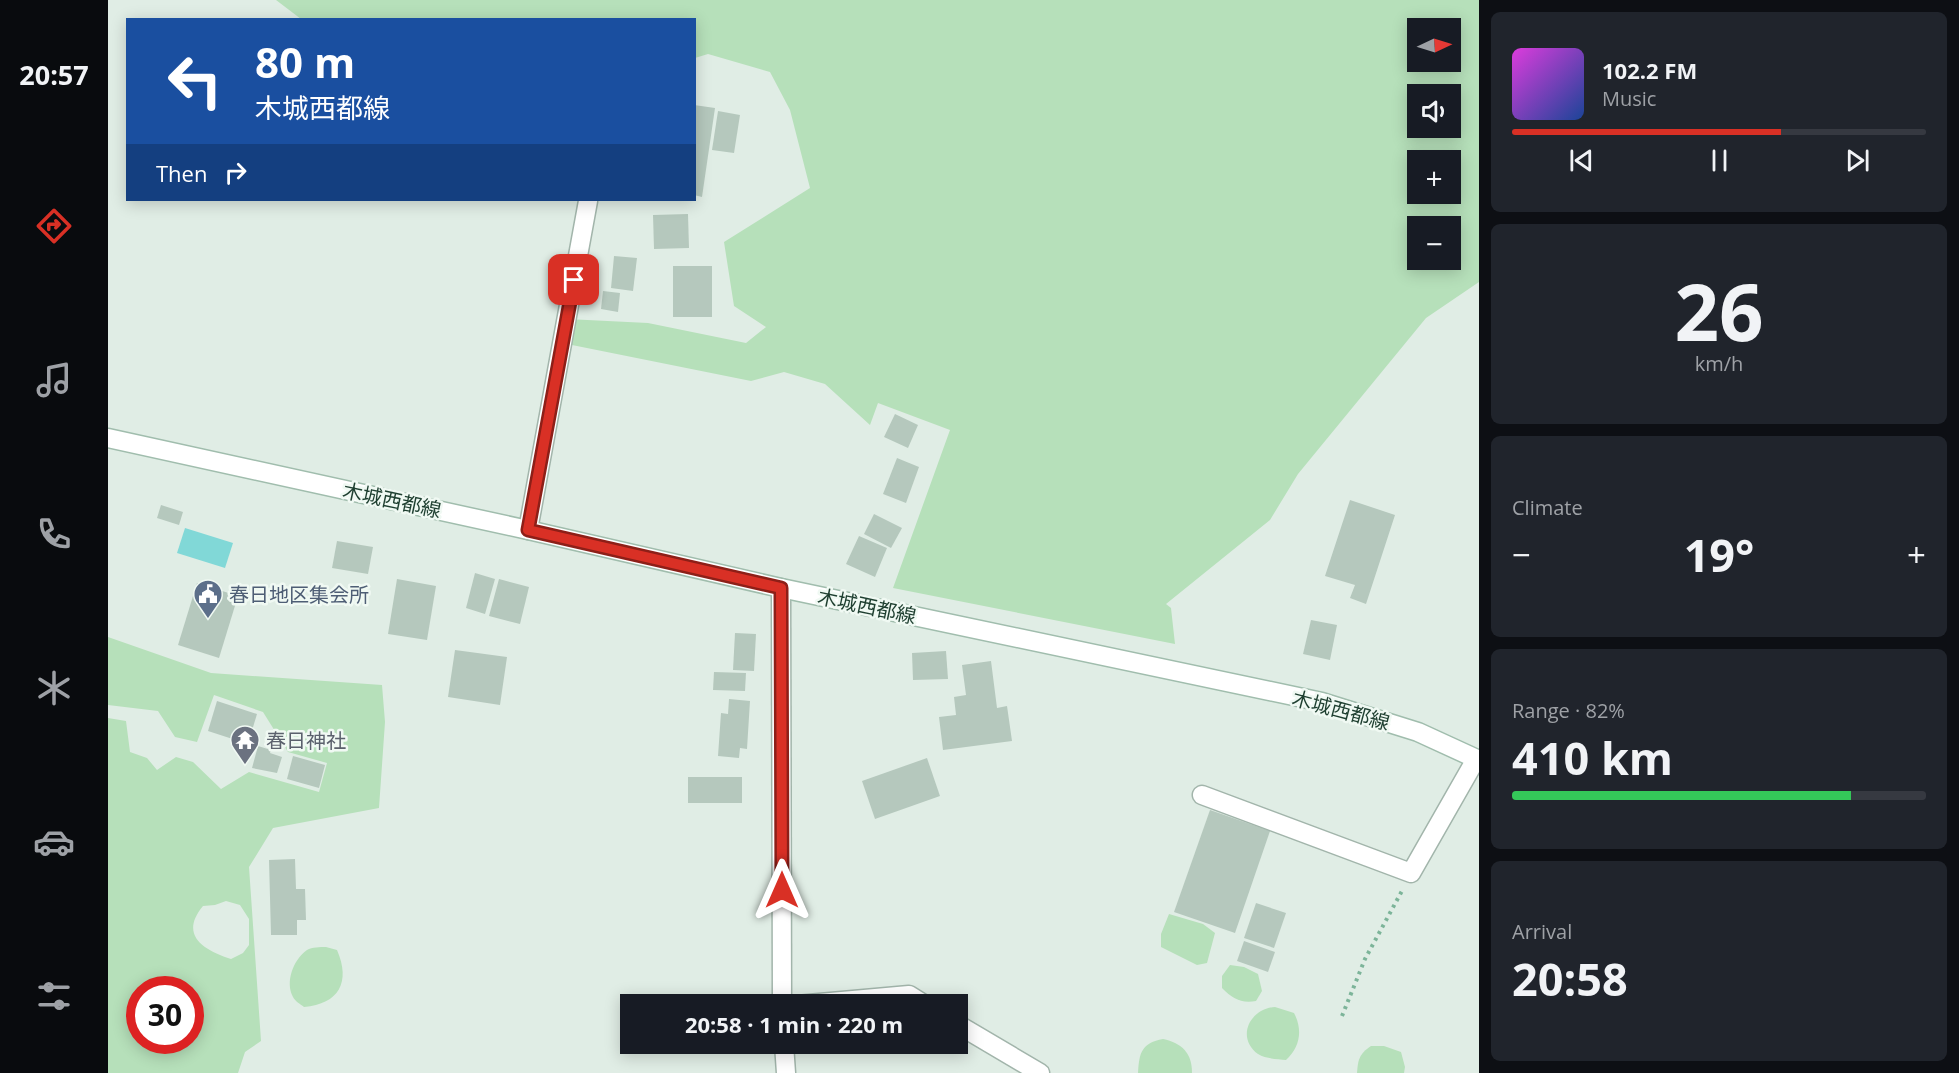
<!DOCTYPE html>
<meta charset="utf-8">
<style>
:root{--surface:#171b24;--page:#20242c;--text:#f1f3f6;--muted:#9ea1a6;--line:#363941;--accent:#d93025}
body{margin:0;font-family:"Open Sans","Noto Sans JP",sans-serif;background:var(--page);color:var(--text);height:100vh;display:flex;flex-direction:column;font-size:22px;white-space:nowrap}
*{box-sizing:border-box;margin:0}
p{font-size:20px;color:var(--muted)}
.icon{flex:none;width:33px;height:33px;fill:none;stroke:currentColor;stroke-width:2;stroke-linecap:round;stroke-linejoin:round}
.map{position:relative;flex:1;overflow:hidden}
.drawer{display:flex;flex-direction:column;gap:12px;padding:12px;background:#0d0f14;width:480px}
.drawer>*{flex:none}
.guide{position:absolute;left:18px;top:18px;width:570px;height:183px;border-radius:0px;box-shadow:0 3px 15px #0003;background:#1a4fa0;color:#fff;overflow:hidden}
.needle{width:39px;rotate:86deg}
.controls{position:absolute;left:1299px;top:18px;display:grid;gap:12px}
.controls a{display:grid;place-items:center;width:54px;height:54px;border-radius:0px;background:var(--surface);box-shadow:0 3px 15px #0003;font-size:30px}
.speed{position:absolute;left:18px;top:976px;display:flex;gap:12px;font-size:30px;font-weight:700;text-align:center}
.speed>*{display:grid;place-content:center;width:78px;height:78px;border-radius:50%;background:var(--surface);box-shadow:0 3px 15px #0003;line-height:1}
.speed .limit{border:9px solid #d22;background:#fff;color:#111}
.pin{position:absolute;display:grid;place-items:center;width:51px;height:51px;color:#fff;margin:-26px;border-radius:12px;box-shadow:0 3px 9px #0006}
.me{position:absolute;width:66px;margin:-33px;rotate:0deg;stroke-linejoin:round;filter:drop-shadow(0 0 4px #0008)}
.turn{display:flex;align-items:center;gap:21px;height:126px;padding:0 30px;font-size:27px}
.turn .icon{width:78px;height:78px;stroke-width:2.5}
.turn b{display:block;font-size:42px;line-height:51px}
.then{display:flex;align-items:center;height:57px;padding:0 30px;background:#0003;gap:12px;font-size:22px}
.big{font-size:45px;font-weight:700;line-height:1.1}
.drawer .widget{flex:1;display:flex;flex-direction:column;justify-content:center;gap:9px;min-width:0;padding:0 21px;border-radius:9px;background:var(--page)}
.drawer .dial{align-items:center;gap:0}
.dial b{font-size:78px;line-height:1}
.song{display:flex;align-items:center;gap:18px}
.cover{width:72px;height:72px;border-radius:9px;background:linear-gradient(135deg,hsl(300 70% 55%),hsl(220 70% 35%))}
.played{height:6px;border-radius:3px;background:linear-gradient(90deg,var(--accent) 65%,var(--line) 65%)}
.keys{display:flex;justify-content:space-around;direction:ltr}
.heat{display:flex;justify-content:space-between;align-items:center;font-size:33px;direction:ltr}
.charge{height:9px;border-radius:4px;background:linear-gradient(90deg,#34c759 82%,var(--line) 0)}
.trip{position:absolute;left:512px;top:994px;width:348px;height:60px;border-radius:0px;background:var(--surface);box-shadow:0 3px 15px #0003;font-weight:700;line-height:60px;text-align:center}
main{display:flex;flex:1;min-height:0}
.dock{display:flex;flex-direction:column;width:108px;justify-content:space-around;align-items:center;background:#090b0e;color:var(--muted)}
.dock .icon{width:42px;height:42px}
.dock .active{color:var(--accent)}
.dock b{font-size:27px;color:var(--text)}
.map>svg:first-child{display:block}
.green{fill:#b6e0ba;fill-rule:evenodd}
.water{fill:#81d8d7}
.building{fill:#b5c8bd}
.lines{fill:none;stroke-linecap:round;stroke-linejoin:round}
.minor-casing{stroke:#a2b5ab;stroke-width:21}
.secondary-casing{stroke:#a0bdad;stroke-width:21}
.path{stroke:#7cb499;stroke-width:4;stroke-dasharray:3 4.5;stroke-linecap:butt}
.minor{stroke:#fff;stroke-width:18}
.secondary{stroke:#fff;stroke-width:18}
.route-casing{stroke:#8d1f18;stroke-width:15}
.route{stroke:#d93025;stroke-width:10}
.labels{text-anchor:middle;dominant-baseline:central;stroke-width:5;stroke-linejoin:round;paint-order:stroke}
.street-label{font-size:20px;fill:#1e3f30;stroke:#f0f9f3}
.service-label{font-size:20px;fill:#4e5e75;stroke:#f0f9f3;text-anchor:start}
.worship-label{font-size:20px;fill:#5b616d;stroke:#f0f9f3;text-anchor:start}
</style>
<main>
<nav class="dock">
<b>20:57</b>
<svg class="icon active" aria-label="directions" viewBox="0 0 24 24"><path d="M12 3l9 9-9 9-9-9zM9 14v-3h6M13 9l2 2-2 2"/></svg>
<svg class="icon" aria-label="music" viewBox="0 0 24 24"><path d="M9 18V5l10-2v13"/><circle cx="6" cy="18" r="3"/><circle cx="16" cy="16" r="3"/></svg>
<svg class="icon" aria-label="phone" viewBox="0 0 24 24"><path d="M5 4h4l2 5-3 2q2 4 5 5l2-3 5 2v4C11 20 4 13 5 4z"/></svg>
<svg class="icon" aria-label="climate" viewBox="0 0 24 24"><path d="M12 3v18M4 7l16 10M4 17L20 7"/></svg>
<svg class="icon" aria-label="car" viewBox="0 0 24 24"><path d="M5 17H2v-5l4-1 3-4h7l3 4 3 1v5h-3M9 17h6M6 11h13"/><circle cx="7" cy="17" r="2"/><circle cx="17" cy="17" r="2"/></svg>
<svg class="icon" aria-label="filters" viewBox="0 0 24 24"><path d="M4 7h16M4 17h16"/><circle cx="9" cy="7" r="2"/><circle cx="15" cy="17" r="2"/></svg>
</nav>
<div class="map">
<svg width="1371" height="1073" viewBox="0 0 1371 1073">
<rect width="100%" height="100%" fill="#e0ede5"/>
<g class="green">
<path d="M168,0H1371V282L1318,318L1190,474L1162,520L1058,604L1063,608L1067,644L785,588L842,430L770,403L762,425L717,384L676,372L643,381L454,343L459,319L540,323L638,343L658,327L626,306L616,242L702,188L682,110L662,72L600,54L587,58L586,20L193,19ZM1310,28H1342V62H1310ZM1310,94H1342V128H1310ZM1310,160H1342V194H1310ZM1310,226H1342V260H1310Z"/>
<path d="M0,637L103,673L274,685L277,722L271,808L165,828L141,867L153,1041L137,1052L130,1073H0V718L18,721L22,752L39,758L49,770L68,757L85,762L113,789L141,772L211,792L219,763L180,752L155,712L106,695L89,742L67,737L50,711L0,705ZM118,901L132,905L141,919V945L135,953L123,959C95,950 71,935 95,906L107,905ZM32,990H82V1041H32Z"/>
<path d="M1061,914L1095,924L1107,933L1099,963L1089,965L1053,947V934Z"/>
<path d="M218,947L229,950C243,982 231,1004 196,1007C192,1004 187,1001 185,997C177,982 185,960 199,950C204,947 212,947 218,947Z"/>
<path d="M1122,965L1136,967L1150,974L1154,991L1148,1001C1133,1004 1124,998 1114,988V976Z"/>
<path d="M1167,1007L1186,1013C1195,1030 1192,1047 1178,1060C1170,1059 1158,1059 1150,1054C1128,1038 1141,1009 1167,1007Z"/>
<path d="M1055,1039C1074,1043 1084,1053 1084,1073H1030C1031,1052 1034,1043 1055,1039Z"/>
<path d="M1263,1046H1276L1293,1052L1297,1067L1296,1073H1249C1250,1060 1251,1054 1263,1046Z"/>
</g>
<path class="water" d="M77,528L125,543L117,568L69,553Z"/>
<g class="building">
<path d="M586,105L607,108L594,197L586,195Z"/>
<path d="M610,111L632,115L626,153L604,150Z"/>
<path d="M580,214L581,248L546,249L545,215Z"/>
<path d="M506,256L529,258L525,291L503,288Z"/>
<rect x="565" y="266" width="39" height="51"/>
<path d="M495,291L512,293L510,312L493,309Z"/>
<path d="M787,414L810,425L800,448L776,437Z"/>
<path d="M789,458L811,467L798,503L775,494Z"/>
<path d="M1242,500L1287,515L1258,604L1242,598L1247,585L1217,576Z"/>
<path d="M53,505L75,512L71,525L49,518Z"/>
<path d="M766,514L794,528L783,548L756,534Z"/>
<path d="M751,536L779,548L767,577L738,564Z"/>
<path d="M229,541L265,547L260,574L224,568Z"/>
<path d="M367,573L387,579L377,614L358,608Z"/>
<path d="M289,579L328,586L319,640L280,634Z"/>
<path d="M391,579L421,587L412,624L381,616Z"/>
<path d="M89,583L130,596L111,658L70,645Z"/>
<path d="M1203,620L1229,625L1222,660L1195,654Z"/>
<path d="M627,633L648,634L646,671L625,670Z"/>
<path d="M347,650L399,657L392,705L340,697Z"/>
<path d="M838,651L840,679L805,680L804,653Z"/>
<path d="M883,661L889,708L899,706L904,741L835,750L831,717L848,715L846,697L858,695L854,665Z"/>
<path d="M606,672L638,673L637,691L605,690Z"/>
<path d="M621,699L642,701L639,749L632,748L631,758L610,756L613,713L620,714Z"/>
<path d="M109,701L149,714L140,744L100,731Z"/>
<path d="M150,746L163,750L162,753L174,757L169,773L144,768Z"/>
<path d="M185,756L217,765L211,788L179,779Z"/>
<path d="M819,758L832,796L767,819L754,781Z"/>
<rect x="580" y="777" width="54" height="26"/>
<path d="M1102,810L1162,831L1127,933L1066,912Z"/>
<path d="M187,859L188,889H197L198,920H189V935H163L161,860Z"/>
<path d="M1148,903L1178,913L1166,948L1136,938Z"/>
<path d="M1136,941L1167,952L1160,972L1129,961Z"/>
</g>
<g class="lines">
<g class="minor-casing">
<g id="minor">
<path d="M420,530L480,201"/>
<path d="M673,588L674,1005"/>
<path d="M1094,795L1303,873L1368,759"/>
<path d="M689,1005L801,995L817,1005"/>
<path d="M849,1024L932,1073"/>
<path d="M676,1044L678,1073"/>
</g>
</g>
<g class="secondary-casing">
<path id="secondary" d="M0,438L420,530L673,588L1214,702L1310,732L1371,760"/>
</g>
<path class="path" d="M1234,1016L1257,959L1295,889"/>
<use href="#minor" class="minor"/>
<use href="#secondary" class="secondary"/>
</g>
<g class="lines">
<g class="route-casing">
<path id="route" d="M466,280L420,530L673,588L674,890"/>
</g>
<use href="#route" class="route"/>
</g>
<defs>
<g id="civic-pin" transform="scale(1.5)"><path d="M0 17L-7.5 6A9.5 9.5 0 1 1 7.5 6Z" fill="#5c6f8a" stroke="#f0f9f3"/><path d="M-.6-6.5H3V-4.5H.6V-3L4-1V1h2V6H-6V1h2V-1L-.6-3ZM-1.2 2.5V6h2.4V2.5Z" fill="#fff"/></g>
<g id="temple-pin" transform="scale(1.5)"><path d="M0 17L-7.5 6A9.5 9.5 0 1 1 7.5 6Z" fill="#6b7280" stroke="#f0f9f3"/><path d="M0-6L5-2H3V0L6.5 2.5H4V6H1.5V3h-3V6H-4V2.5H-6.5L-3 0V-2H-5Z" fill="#fff"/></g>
</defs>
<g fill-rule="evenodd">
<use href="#civic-pin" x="100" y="594"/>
<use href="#temple-pin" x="137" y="740"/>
</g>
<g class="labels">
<g class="street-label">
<text transform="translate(284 500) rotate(12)">木城西都線</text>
<text transform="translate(759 606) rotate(12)">木城西都線</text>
<text transform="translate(1233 710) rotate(15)">木城西都線</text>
</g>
<g class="service-label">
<text x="121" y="594">春日地区集会所</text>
</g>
<g class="worship-label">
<text x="158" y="740">春日神社</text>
</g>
</g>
</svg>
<div class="controls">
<a><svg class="needle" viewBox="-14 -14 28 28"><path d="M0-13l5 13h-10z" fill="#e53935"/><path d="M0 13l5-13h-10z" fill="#9ea1a6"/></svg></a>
<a><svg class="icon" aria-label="sound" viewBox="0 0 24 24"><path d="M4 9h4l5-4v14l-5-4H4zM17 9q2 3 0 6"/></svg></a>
<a>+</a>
<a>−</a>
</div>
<div class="speed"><div class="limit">30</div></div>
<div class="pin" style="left:466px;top:280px;background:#d93025"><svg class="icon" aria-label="arrive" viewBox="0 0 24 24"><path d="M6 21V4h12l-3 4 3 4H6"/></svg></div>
<svg class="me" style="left:674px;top:890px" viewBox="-20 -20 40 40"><path d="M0-17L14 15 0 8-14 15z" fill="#d93025" stroke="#fff" stroke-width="4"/></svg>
<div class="trip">20:58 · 1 min · 220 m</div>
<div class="guide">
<div class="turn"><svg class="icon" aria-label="left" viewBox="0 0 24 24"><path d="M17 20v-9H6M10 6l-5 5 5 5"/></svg><div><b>80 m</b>木城西都線</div></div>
<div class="then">Then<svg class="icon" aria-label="right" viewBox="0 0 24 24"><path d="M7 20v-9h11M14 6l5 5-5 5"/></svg></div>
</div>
</div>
<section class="drawer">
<div class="widget">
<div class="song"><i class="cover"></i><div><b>102.2 FM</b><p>Music</p></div></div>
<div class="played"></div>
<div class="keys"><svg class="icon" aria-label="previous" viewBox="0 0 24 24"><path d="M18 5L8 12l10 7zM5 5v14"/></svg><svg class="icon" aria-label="pause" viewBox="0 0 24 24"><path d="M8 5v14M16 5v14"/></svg><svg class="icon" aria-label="next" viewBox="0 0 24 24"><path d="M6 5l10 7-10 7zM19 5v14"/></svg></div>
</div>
<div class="widget dial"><b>26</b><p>km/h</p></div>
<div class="widget"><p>Climate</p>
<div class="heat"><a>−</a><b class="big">19°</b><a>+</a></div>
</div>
<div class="widget"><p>Range · 82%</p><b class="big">410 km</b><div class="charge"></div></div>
<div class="widget"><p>Arrival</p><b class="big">20:58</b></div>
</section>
</main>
